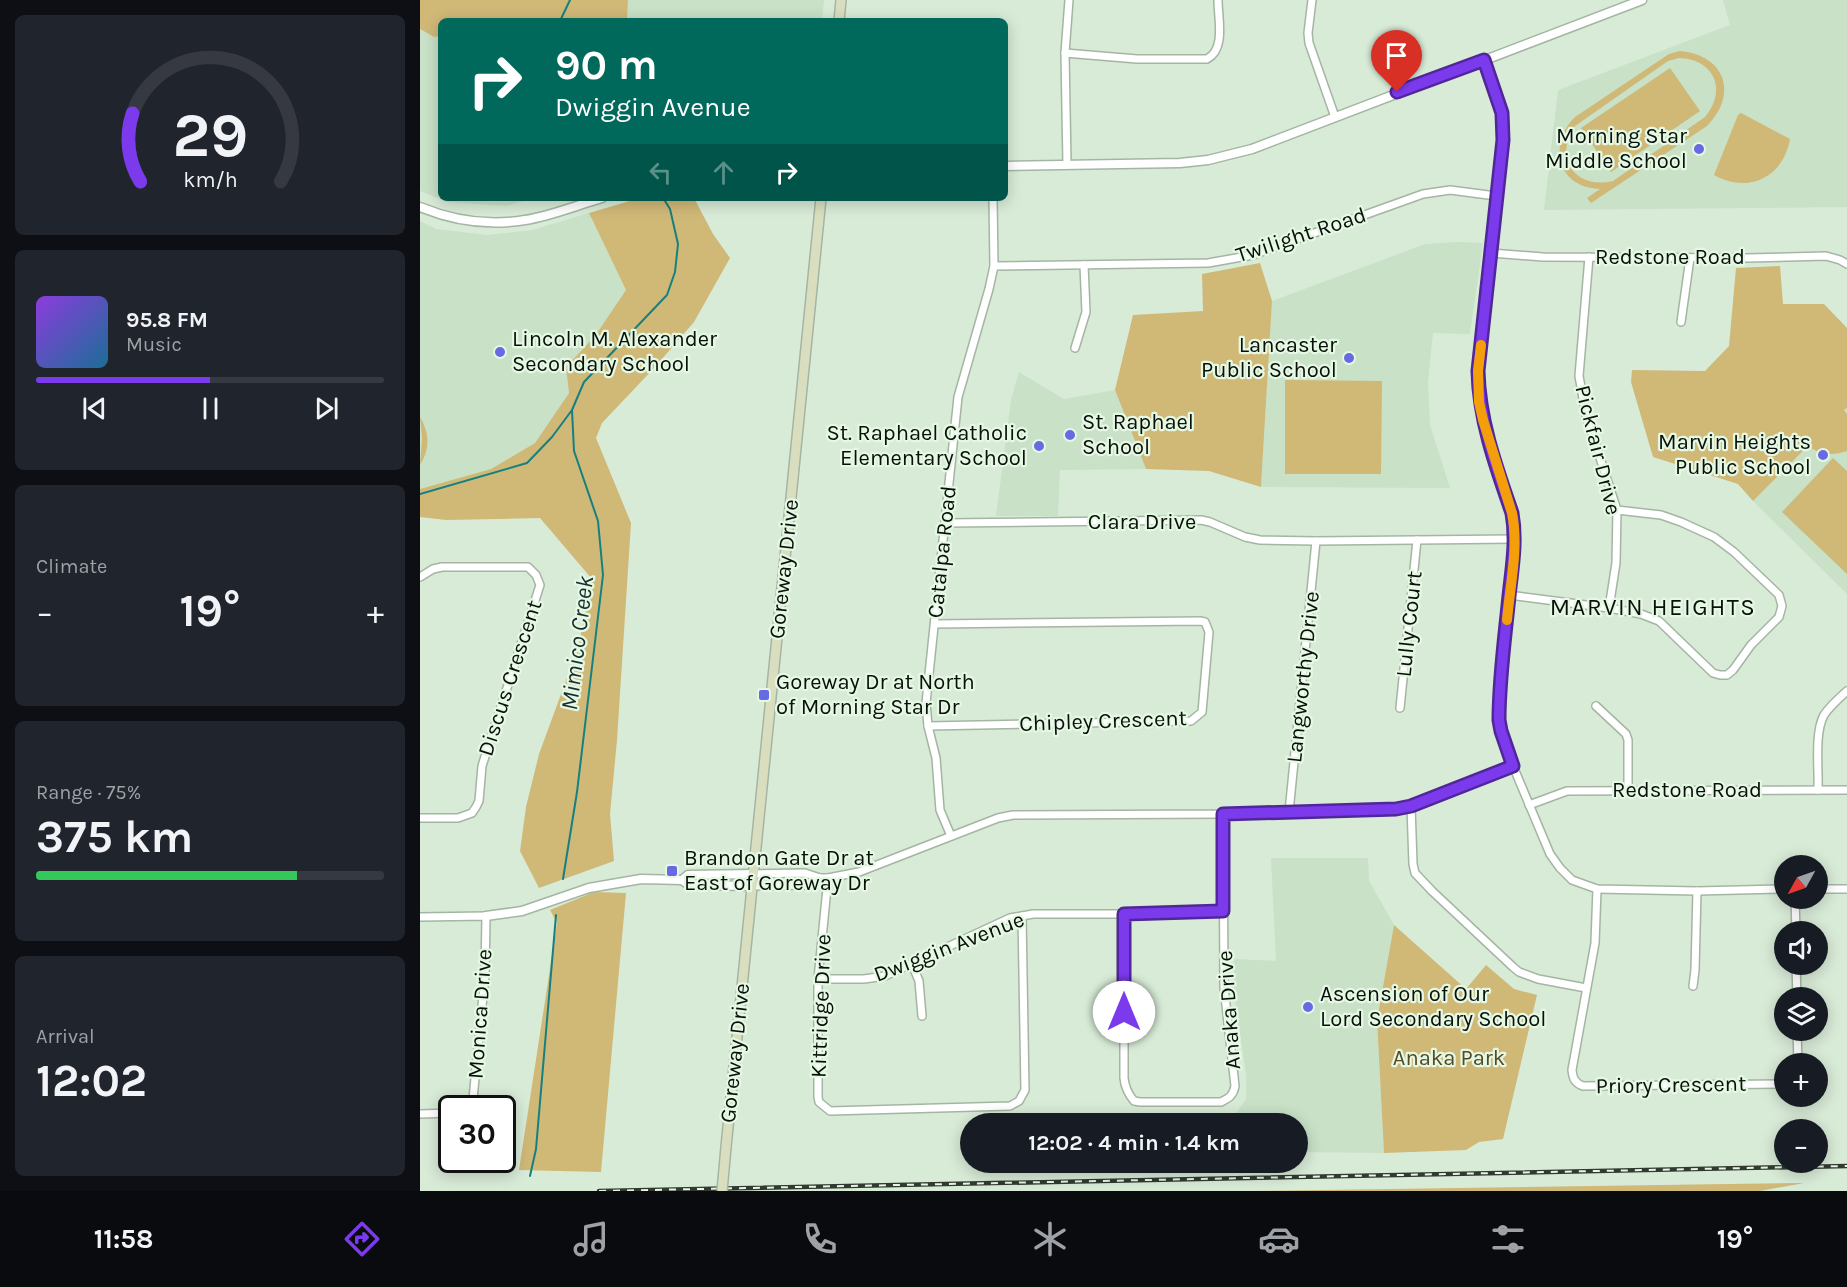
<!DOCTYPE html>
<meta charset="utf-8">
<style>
:root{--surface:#171b24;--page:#20242c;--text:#f1f3f6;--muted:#9ea1a6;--line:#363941;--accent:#7c3aed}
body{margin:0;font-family:Karla,sans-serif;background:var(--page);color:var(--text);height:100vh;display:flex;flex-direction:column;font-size:22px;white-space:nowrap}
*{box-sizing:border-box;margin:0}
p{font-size:20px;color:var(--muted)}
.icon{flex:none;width:33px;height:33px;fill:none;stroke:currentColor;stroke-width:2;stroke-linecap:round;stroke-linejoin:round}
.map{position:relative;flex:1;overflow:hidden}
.drawer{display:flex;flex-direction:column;gap:15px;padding:15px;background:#0d0f14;width:420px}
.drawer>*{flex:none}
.hud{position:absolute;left:18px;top:18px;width:570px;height:183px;border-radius:9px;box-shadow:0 3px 15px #0003;background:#00695c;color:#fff;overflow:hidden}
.needle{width:39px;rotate:230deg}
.fabs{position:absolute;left:1354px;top:855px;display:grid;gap:12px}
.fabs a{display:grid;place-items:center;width:54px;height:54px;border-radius:50%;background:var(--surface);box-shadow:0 3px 15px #0003;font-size:30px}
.speed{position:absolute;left:18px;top:1095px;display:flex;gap:12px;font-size:30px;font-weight:700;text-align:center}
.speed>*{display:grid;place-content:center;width:78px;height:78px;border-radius:50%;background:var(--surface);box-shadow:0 3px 15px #0003;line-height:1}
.speed .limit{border:3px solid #111;border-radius:9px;background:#fff;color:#111}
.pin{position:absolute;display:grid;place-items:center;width:51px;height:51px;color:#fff;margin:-62px -26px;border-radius:50% 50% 50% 0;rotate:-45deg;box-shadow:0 0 6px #0007}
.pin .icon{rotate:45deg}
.me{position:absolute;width:66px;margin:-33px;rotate:0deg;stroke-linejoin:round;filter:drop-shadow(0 0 4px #0008)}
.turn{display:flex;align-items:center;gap:21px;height:126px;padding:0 18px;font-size:27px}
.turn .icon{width:78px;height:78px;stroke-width:2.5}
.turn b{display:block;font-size:42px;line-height:51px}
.lanes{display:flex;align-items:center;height:57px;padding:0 18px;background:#0003;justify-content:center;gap:30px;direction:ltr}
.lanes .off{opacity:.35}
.big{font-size:45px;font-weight:700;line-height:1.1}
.drawer .tile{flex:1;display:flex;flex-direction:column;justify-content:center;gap:9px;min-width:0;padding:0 21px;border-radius:9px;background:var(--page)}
.drawer .dial{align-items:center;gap:0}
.dial svg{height:156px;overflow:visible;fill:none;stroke:var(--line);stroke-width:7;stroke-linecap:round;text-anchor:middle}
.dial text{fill:var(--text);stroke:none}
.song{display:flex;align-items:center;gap:18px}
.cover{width:72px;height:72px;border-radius:9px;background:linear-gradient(135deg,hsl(270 70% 55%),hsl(200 70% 35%))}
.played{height:6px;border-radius:3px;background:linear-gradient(90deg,var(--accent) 50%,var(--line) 50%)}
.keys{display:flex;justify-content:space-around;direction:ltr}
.heat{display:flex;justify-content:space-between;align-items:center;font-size:33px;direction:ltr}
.charge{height:9px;border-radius:4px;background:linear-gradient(90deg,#34c759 75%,var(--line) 0)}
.trip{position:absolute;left:540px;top:1113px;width:348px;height:60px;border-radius:30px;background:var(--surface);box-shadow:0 3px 15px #0003;font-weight:700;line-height:60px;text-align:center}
.tab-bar{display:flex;height:96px;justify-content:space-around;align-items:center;background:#090b0e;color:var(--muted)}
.tab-bar .icon{width:42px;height:42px}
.tab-bar .current{color:var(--accent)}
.tab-bar b{font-size:27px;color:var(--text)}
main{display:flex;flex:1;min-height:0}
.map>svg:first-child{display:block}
.built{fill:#c8e1c7}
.green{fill:#d0b877;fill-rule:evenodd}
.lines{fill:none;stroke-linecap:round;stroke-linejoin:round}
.stream{stroke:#158081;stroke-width:2}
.minor-casing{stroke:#a4b6a3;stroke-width:10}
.tertiary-casing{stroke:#a4b6a3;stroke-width:11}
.secondary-casing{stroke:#a4b6a3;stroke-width:12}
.minor{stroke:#fff;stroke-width:7}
.tertiary{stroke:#fff;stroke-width:8}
.secondary{stroke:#d9debf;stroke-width:9}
.rail-casing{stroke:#313930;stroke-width:4.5}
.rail{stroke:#e5f8e4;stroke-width:2;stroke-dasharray:7;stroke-linecap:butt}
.secondary-bridge-casing{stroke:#a4b6a3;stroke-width:12;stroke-linecap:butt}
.secondary-bridge{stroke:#d9debf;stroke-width:9}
.route-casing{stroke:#51269a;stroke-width:15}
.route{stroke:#7c3aed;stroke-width:10}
.slow{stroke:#f59e0b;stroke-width:10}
.poi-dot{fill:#676ae3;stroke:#e5f8e4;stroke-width:2}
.labels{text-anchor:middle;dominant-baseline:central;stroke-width:4.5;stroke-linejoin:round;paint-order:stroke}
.poi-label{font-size:22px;fill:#090f09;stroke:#e5f8e4;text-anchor:start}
.street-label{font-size:22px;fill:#090f09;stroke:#e5f8e4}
.park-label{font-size:22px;fill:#564923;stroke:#e5f8e4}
.neighbourhood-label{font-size:24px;letter-spacing:1.5px;fill:#090f09;stroke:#e5f8e4}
.water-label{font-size:24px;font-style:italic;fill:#172e2e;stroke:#e5f8e4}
</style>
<main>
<section class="drawer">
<div class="tile dial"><svg viewBox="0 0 100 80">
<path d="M14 69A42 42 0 1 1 86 69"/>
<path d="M14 69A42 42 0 0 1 10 34" stroke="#7c3aed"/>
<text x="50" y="56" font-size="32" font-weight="700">29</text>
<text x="50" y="72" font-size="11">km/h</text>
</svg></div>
<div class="tile">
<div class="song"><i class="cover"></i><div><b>95.8 FM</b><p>Music</p></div></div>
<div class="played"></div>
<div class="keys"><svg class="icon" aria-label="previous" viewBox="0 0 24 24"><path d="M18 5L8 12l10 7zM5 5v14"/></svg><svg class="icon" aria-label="pause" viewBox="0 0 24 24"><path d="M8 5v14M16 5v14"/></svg><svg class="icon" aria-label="next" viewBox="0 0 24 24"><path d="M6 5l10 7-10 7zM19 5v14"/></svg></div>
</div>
<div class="tile"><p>Climate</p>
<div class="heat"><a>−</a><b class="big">19°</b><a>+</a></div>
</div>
<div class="tile"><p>Range · 75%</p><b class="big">375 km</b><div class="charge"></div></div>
<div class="tile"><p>Arrival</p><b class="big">12:02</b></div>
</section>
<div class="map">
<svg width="1427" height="1191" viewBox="0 0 1427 1191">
<rect width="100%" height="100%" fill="#d8ebd7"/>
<g class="built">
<path d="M208,0H404L402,21H207Z"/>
<path d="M1303,0H1427V207L1124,210L1138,90L1310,25Z"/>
<path d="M0,29L14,37L21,36V198H113L87,206L27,202L0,191Z"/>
<path d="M169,213L206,290L175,336L146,367L149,393L115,443L71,469L0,489V221L16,229L67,235L112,230Z"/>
<path d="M1038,242L1063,243L1050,334L1013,333L1008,382L1010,425L1030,488L841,487L852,301L1005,244Z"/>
<path d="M599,372L644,399L695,390L726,469L640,470L638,516H576L591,400Z"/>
<path d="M1427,408V594L1333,501Z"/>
<path d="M851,858H948L949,881L974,925L957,1020L964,1153L878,1152V1124L817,1123V1112L826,1099V1074L814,994V959L856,961Z"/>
</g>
<g class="green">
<path d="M0,0H208L207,21H21V36L14,37L0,29Z"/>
<path d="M1260,51C1305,55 1319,94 1287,126L1171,203L1167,198L1180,189C1173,188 1167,188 1161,185C1132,172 1135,136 1155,117L1249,54ZM1259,58C1294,59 1308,90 1285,117L1193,181C1155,190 1133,158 1155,126L1248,61Z"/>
<path d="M1250,68L1280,111L1191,172L1161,128Z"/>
<path d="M1321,113L1370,139C1363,178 1328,194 1294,175L1318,115Z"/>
<path d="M220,198H274L293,234L310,258L274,322L235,367L182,423L176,438L211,523L197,740L190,814L194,861L119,888L100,851L106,807L119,754L158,648L172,579L120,518L26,520L0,517V489L71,469L115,443L149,393L146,367L175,336L206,290L169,213Z"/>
<path d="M840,263L852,301L841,487L789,471L726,469L695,390L713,315L783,311L782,274Z"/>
<path d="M1360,266L1363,304H1404L1427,328V408L1424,410L1427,414V451C1412,456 1401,455 1388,446L1333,501L1318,484L1233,457L1211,382L1212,370L1285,371L1309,346L1316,268Z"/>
<path d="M865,380L962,381L961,474H865Z"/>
<path d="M0,417C10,434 10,449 0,465L2,438Z"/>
<path d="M1413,458L1427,471V574L1362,512Z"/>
<path d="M174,892L206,893L181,1172L99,1170L137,923L130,910Z"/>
<path d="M974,925L1046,989L1066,965L1094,989L1117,995L1083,1139L1059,1142L1046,1150L964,1153L957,1020Z"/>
<path d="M1384,1183L1340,1191H828Z"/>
</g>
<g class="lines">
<g class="stream">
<path d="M140,21L150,0"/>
<path d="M0,494L107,463L132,437L152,410"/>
<path d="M143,879L157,792L183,575L178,521L154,451L152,410L164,382L247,295L255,272L258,244L250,209L245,201"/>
<path d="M110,1176L116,1149L136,915"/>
</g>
<g class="minor-casing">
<g id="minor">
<path d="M892,0L888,33L889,43L915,117"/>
<path d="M645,53L717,59H787C806,49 798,19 798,0"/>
<path d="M1064,60L1082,113L1083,140L1058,371C1058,420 1076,467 1092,513L1095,526L1094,552L1079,720L1081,731L1093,766L1130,854L1140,868L1152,880L1177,889L1277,891L1365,889"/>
<path d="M647,165L645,53L649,0"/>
<path d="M1071,253L1123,257L1327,258L1406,256L1420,260L1427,264"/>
<path d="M1169,257L1159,376L1166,415L1197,510L1196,563L1189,608"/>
<path d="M574,266L788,263L833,255L1003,194L1030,190L1076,196"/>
<path d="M1261,322L1270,258"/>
<path d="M655,348L666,312L664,265"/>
<path d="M526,523L781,520L790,522L825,537L840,540L896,541L1095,539"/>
<path d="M0,577L13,569L22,567H108L116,575L120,585L62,766L59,801L56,807L52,813L38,818H0"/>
<path d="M1089,595L1189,608L1221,614L1239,621L1293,673L1300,675H1307L1313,670L1331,645L1359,617L1362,606L1359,595L1314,552L1294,537L1261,522L1241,515L1197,510"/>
<path d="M1176,706L1206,734L1208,740V790"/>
<path d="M980,708L997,540"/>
<path d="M508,726L771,721L782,712L789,632L785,622L780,621L515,624"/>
<path d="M1398,790C1399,770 1394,733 1404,715C1410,706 1419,698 1427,691"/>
<path d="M1109,805L1147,791L1427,790"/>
<path d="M991,806L993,864L995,873L1012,891L1093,967L1099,972L1118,979L1166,988"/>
<path d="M869,812L896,541"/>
<path d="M531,836L520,810L516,758L508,726L506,703L538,397L569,289L574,266L573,198"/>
<path d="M334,874L385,873L400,878H408L439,872L578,818L593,815L803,814L976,809L991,806L1093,766"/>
<path d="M408,878L398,979V1097L399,1102L410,1111L590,1106L599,1101L605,1090L602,916"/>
<path d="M332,886L390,885L400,878"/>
<path d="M1177,889L1175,943L1152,1070C1153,1079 1155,1083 1163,1086L1365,1084"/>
<path d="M1398,889H1427"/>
<path d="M1375,898L1376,932"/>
<path d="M704,914V1078C705,1088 708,1094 714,1101L720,1102H801C809,1098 813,1096 815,1086L804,987L803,814"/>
<path d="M0,917L66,916L65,975L53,1099L51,1105L47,1108"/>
<path d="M492,964L499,981L502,1016"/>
<path d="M1376,964L1377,998"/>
<path d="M398,979H444L465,976L590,918L613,914H704L803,911"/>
<path d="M1273,986L1275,970L1277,891"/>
<path d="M1377,1030L1378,1064"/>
<path d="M0,1114L32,1113"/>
</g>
</g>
<g class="tertiary-casing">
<g id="tertiary">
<path d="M585,166L760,163L788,160L832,149L1222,0"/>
<path d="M0,207C34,221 69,226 105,220C131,216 157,205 182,198"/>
<path d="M262,880L269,885L332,886"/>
<path d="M66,916L102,911L169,888L221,879L262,880L268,875L334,874"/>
</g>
</g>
<g class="secondary-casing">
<g id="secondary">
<path d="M419,21L421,0"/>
<path d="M306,1147L401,198"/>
</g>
</g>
<use href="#minor" class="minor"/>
<use href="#tertiary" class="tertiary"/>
<use href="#secondary" class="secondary"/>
<g class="rail-casing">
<path id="rail" d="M179,1191L1427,1166"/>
</g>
<use href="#rail" class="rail"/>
<g class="secondary-bridge-casing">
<path id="secondary-bridge" d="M302,1191L306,1147"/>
</g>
<use href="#secondary-bridge" class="secondary-bridge"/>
</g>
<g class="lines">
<g class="route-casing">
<path id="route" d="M704,1012V914L803,911V814L976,809L991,806L1093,766L1081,731L1079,720C1079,679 1085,637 1089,596C1092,568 1097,541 1092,513C1076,467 1059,420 1058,371L1083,140L1082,113L1064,60L977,92"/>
</g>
<use href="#route" class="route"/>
<path class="slow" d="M1061,345L1058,371L1059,402L1063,420L1092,513C1099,548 1090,585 1087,620"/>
</g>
<g class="poi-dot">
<circle cx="1279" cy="149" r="6"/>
<circle cx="80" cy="352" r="6"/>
<circle cx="929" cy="358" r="6"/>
<circle cx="650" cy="435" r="6"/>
<circle cx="619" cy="446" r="6"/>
<circle cx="1403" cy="455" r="6"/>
<rect x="338" y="689" width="12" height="12" rx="3"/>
<rect x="246" y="865" width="12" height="12" rx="3"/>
<circle cx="888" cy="1007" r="6"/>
</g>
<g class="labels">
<g class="poi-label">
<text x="1267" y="136" text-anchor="end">Morning Star<tspan x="1267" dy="25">Middle School</tspan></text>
<text x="92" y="339">Lincoln M. Alexander<tspan x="92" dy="25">Secondary School</tspan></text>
<text x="917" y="345" text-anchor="end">Lancaster<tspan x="917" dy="25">Public School</tspan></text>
<text x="662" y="422">St. Raphael<tspan x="662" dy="25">School</tspan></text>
<text x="607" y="433" text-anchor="end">St. Raphael Catholic<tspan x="607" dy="25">Elementary School</tspan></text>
<text x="1391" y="442" text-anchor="end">Marvin Heights<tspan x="1391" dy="25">Public School</tspan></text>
<text x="356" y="682">Goreway Dr at North<tspan x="356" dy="25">of Morning Star Dr</tspan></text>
<text x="264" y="858">Brandon Gate Dr at<tspan x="264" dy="25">East of Goreway Dr</tspan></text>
<text x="900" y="994">Ascension of Our<tspan x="900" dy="25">Lord Secondary School</tspan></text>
</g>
<g class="street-label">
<text transform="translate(881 235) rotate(-18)">Twilight Road</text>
<text x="1250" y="257">Redstone Road</text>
<text transform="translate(1178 450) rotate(76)">Pickfair Drive</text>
<text x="722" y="522">Clara Drive</text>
<text transform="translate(522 552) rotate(-84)">Catalpa Road</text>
<text transform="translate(364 569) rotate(-84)">Goreway Drive</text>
<text transform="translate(989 624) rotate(-84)">Lully Court</text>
<text transform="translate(883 677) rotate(-84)">Langworthy Drive</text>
<text transform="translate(90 678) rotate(-72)">Discus Crescent</text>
<text transform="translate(683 721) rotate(-2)">Chipley Crescent</text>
<text x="1267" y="790">Redstone Road</text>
<text transform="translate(529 947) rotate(-21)">Dwiggin Avenue</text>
<text transform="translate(401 1006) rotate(-88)">Kittridge Drive</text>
<text transform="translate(809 1010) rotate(-94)">Anaka Drive</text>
<text transform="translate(60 1014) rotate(-86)">Monica Drive</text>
<text transform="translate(315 1053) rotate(-84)">Goreway Drive</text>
<text transform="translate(1251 1085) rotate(-1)">Priory Crescent</text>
</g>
<g class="park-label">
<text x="1029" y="1058">Anaka Park</text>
</g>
<g class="neighbourhood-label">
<text x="1233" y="607">MARVIN HEIGHTS</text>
</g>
<g class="water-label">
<text transform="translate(157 643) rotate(-83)">Mimico Creek</text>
</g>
</g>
</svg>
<div class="fabs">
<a><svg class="needle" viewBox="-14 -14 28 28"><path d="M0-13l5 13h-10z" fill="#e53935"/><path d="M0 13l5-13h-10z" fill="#9ea1a6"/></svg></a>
<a><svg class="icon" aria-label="sound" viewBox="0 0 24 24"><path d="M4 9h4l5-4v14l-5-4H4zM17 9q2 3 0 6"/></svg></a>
<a><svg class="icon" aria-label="layers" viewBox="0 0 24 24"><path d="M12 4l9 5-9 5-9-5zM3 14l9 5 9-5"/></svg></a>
<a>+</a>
<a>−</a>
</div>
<div class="speed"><div class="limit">30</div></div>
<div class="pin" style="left:977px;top:92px;background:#d93025"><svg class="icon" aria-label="arrive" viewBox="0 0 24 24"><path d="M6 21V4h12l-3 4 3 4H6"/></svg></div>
<svg class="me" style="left:704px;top:1012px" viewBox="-20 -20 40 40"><circle r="19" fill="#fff"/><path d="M0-13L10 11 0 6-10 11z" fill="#7c3aed"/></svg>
<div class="trip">12:02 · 4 min · 1.4 km</div>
<div class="hud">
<div class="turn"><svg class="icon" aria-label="right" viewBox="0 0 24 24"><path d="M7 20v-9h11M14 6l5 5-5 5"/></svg><div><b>90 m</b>Dwiggin Avenue</div></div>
<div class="lanes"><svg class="icon off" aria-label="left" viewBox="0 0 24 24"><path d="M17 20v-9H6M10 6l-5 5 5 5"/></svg><svg class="icon off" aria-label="ahead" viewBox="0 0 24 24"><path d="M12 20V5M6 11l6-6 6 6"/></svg><svg class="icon" aria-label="right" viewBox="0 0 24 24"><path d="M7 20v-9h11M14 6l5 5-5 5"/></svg></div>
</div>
</div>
</main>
<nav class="tab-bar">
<b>11:58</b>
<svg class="icon current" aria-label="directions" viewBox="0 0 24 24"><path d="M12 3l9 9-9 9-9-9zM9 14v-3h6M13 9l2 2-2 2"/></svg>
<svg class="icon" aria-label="music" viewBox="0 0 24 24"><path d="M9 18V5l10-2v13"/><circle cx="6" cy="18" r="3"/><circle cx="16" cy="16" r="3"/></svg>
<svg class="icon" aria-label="phone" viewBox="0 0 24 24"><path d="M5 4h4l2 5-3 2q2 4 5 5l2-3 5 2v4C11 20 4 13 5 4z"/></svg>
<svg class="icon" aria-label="climate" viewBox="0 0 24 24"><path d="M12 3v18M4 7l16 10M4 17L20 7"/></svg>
<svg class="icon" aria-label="car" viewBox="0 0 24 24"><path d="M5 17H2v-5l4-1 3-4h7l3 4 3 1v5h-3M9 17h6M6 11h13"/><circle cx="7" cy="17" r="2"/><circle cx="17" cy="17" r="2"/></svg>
<svg class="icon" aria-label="filters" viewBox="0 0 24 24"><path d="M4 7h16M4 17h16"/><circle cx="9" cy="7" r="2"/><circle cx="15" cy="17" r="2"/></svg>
<b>19°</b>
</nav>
